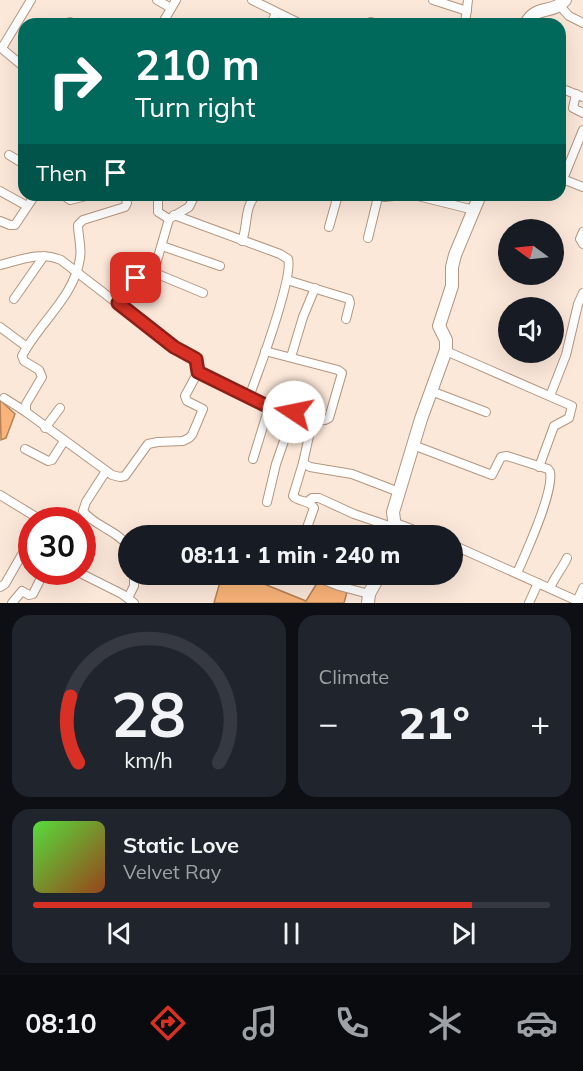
<!DOCTYPE html>
<meta charset="utf-8">
<style>
:root{--surface:#171b24;--page:#20242c;--text:#f1f3f6;--muted:#9ea1a6;--line:#363941;--accent:#d93025}
body{margin:0;font-family:Mulish,sans-serif;background:var(--page);color:var(--text);height:100vh;display:flex;flex-direction:column;font-size:22px;white-space:nowrap}
*{box-sizing:border-box;margin:0}
p{font-size:20px;color:var(--muted)}
.icon{flex:none;width:33px;height:33px;fill:none;stroke:currentColor;stroke-width:2;stroke-linecap:round;stroke-linejoin:round}
.map{position:relative;height:603px;overflow:hidden}
.side{display:flex;flex-direction:column;gap:12px;padding:12px;background:#0d0f14;flex:1}
.side>*{flex:none}
.hud{position:absolute;left:18px;top:18px;width:548px;height:183px;border-radius:18px;box-shadow:0 6px 24px #0002;background:#00695c;color:#fff;overflow:hidden}
.needle{width:39px;rotate:285deg}
.controls{position:absolute;left:498px;top:219px;display:grid;gap:12px}
.controls a{display:grid;place-items:center;width:66px;height:66px;border-radius:50%;background:var(--surface);box-shadow:0 6px 24px #0002;font-size:30px}
.speed{position:absolute;left:18px;top:507px;display:flex;gap:12px;font-size:30px;font-weight:700;text-align:center}
.speed>*{display:grid;place-content:center;width:78px;height:78px;border-radius:50%;background:var(--surface);box-shadow:0 6px 24px #0002;line-height:1}
.speed .limit{border:9px solid #d22;background:#fff;color:#111}
.pin{position:absolute;display:grid;place-items:center;width:51px;height:51px;color:#fff;margin:-26px;border-radius:12px;box-shadow:0 3px 9px #0006}
.me{position:absolute;width:66px;margin:-33px;rotate:281deg;stroke-linejoin:round;filter:drop-shadow(0 0 4px #0008)}
.turn{display:flex;align-items:center;gap:21px;height:126px;padding:0 18px;font-size:27px}
.turn .icon{width:78px;height:78px;stroke-width:2.5}
.turn b{display:block;font-size:42px;line-height:51px}
.then{display:flex;align-items:center;height:57px;padding:0 18px;background:#0003;gap:12px;font-size:22px}
.big{font-size:45px;font-weight:800;line-height:1.1}
.side .widget{flex:1;display:flex;flex-direction:column;justify-content:center;gap:9px;min-width:0;padding:0 21px;border-radius:18px;background:var(--page)}
.side .dial{align-items:center;gap:0}
.dial svg{height:156px;overflow:visible;fill:none;stroke:var(--line);stroke-width:7;stroke-linecap:round;text-anchor:middle}
.dial text{fill:var(--text);stroke:none}
.song{display:flex;align-items:center;gap:18px}
.cover{width:72px;height:72px;border-radius:9px;background:linear-gradient(135deg,hsl(110 70% 55%),hsl(20 70% 35%))}
.played{height:6px;border-radius:3px;background:linear-gradient(90deg,var(--accent) 85%,var(--line) 85%)}
.keys{display:flex;justify-content:space-around;direction:ltr}
.heat{display:flex;justify-content:space-between;align-items:center;font-size:33px;direction:ltr}
.side .tiles{flex:1;display:grid;gap:12px;grid-template-columns:1fr 1fr}
.widget:last-child{grid-column:span 2}
.trip{position:absolute;left:118px;top:525px;width:345px;height:60px;border-radius:30px;background:var(--surface);box-shadow:0 6px 24px #0002;font-weight:800;line-height:60px;text-align:center}
.tab-bar{display:flex;height:96px;justify-content:space-around;align-items:center;background:#090b0e;color:var(--muted)}
.tab-bar .icon{width:42px;height:42px}
.tab-bar .selected{color:var(--accent)}
.tab-bar b{font-size:27px;color:var(--text)}
.map>svg:first-child{display:block}
.water{fill:#fab479;stroke:#b58156;stroke-width:1.5}
.lines{fill:none;stroke-linecap:round;stroke-linejoin:round}
.street-casing{stroke:#b4967f;stroke-width:10}
.secondary-casing{stroke:#b4967f;stroke-width:14}
.street{stroke:#fff;stroke-width:8}
.secondary{stroke:#fff;stroke-width:12}
.route-casing{stroke:#8d1f18;stroke-width:15}
.route{stroke:#d93025;stroke-width:10}
</style>
<div class="map">
<svg width="583" height="603" viewBox="0 0 583 603">
<rect width="100%" height="100%" fill="#fce8d9"/>
<g class="water">
<path d="M0,400L15,414L6,438L1,440Z"/>
<path d="M222,575H242L306,601L319,580L347,592L344,603H214Z"/>
</g>
<g class="lines">
<g class="street-casing">
<g id="street">
<path d="M157,0L171,8"/>
<path d="M252,0L301,24"/>
<path d="M433,0L467,11"/>
<path d="M560,6L569,16L583,23"/>
<path d="M70,22L74,24"/>
<path d="M162,24L176,0"/>
<path d="M271,24L276,13"/>
<path d="M368,24L371,22L379,24"/>
<path d="M465,24L468,0"/>
<path d="M0,47L24,67"/>
<path d="M2,48L31,0"/>
<path d="M560,88L583,97"/>
<path d="M576,94L573,108L583,113"/>
<path d="M9,155L24,164"/>
<path d="M560,178L583,187"/>
<path d="M563,179L583,130"/>
<path d="M0,191L27,206"/>
<path d="M63,195L70,200L90,195"/>
<path d="M125,195L127,203L125,207L83,220L78,225C78,236 82,247 80,258C75,296 39,323 22,356L24,361L39,370L42,377L26,404V412L112,475L120,477L125,476L148,444L158,442L183,441L189,438L192,435L203,409L187,401L185,396L198,372"/>
<path d="M158,195V212L169,219"/>
<path d="M366,195L385,197L402,195"/>
<path d="M414,195L474,210"/>
<path d="M174,215L280,254L288,259C294,276 257,376 249,397"/>
<path d="M0,221L10,225H15L35,195"/>
<path d="M329,227L338,195"/>
<path d="M583,232L580,239L583,244"/>
<path d="M368,238L378,197"/>
<path d="M242,241C248,226 244,207 256,195"/>
<path d="M162,246L220,266"/>
<path d="M0,265C20,260 41,251 61,260L174,347L196,359L198,372L274,410H278L284,405L294,412L313,418"/>
<path d="M155,273L203,293"/>
<path d="M287,280L349,299L350,303L346,319"/>
<path d="M14,299L44,256"/>
<path d="M119,303L136,278L148,281L152,278L169,219L189,207L195,195"/>
<path d="M0,327L27,347"/>
<path d="M265,351L338,370L342,373L329,418L325,420L313,418L303,463L310,467L352,474L399,492"/>
<path d="M446,351L572,406L569,418L554,426L539,467"/>
<path d="M291,357L303,317L315,288"/>
<path d="M431,391L486,412"/>
<path d="M550,396L566,355L578,304L583,293"/>
<path d="M4,398L26,412"/>
<path d="M45,428L60,408"/>
<path d="M413,445L492,475L501,457L507,456L548,469L550,472C554,492 526,553 517,573"/>
<path d="M25,449L48,461L52,460L64,441"/>
<path d="M253,459L269,407"/>
<path d="M303,463L293,496C299,503 309,499 314,508L304,536"/>
<path d="M106,471L86,502L83,511C94,526 117,530 129,547"/>
<path d="M0,495L41,520"/>
<path d="M267,502L276,464L294,412"/>
<path d="M307,502L312,498H319L354,514L395,528"/>
<path d="M393,522L430,536"/>
<path d="M265,535V536"/>
<path d="M453,545L582,603"/>
<path d="M78,572L122,594L134,603"/>
<path d="M309,574L339,586L369,594"/>
<path d="M0,587L5,584L32,537"/>
<path d="M550,588C555,576 562,569 567,558"/>
<path d="M128,598L134,586V574"/>
<path d="M577,601L583,588"/>
<path d="M12,603L22,591L29,595L33,594L44,572"/>
<path d="M529,603L538,583"/>
</g>
</g>
<g class="secondary-casing">
<g id="secondary">
<path d="M526,24C536,4 552,15 565,0"/>
<path d="M396,536L393,512L421,419L446,350V340L439,326L452,286V267L455,255L480,195"/>
<path d="M368,603L369,594L380,574"/>
</g>
</g>
<use href="#street" class="street"/>
<use href="#secondary" class="secondary"/>
</g>
<g class="lines">
<g class="route-casing">
<path id="route" d="M136,278L118,303L174,347L196,359L198,372L269,407L278,410L284,405L294,412"/>
</g>
<use href="#route" class="route"/>
</g>
</svg>
<div class="controls">
<a><svg class="needle" viewBox="-14 -14 28 28"><path d="M0-13l5 13h-10z" fill="#e53935"/><path d="M0 13l5-13h-10z" fill="#9ea1a6"/></svg></a>
<a><svg class="icon" aria-label="sound" viewBox="0 0 24 24"><path d="M4 9h4l5-4v14l-5-4H4zM17 9q2 3 0 6"/></svg></a>
</div>
<div class="speed"><div class="limit">30</div></div>
<div class="pin" style="left:136px;top:278px;background:#d93025"><svg class="icon" aria-label="arrive" viewBox="0 0 24 24"><path d="M6 21V4h12l-3 4 3 4H6"/></svg></div>
<svg class="me" style="left:294px;top:412px" viewBox="-20 -20 40 40"><circle r="19" fill="#fff"/><path d="M0-13L10 11 0 6-10 11z" fill="#d93025"/></svg>
<div class="trip">08:11 · 1 min · 240 m</div>
<div class="hud">
<div class="turn"><svg class="icon" aria-label="right" viewBox="0 0 24 24"><path d="M7 20v-9h11M14 6l5 5-5 5"/></svg><div><b>210 m</b>Turn right</div></div>
<div class="then">Then<svg class="icon" aria-label="arrive" viewBox="0 0 24 24"><path d="M6 21V4h12l-3 4 3 4H6"/></svg></div>
</div>
</div>
<section class="side">
<div class="tiles">
<div class="widget dial"><svg viewBox="0 0 100 80">
<path d="M14 69A42 42 0 1 1 86 69"/>
<path d="M14 69A42 42 0 0 1 10 35" stroke="#d93025"/>
<text x="50" y="56" font-size="32" font-weight="700">28</text>
<text x="50" y="72" font-size="11">km/h</text>
</svg></div>
<div class="widget"><p>Climate</p>
<div class="heat"><a>−</a><b class="big">21°</b><a>+</a></div>
</div>
<div class="widget">
<div class="song"><i class="cover"></i><div><b>Static Love</b><p>Velvet Ray</p></div></div>
<div class="played"></div>
<div class="keys"><svg class="icon" aria-label="previous" viewBox="0 0 24 24"><path d="M18 5L8 12l10 7zM5 5v14"/></svg><svg class="icon" aria-label="pause" viewBox="0 0 24 24"><path d="M8 5v14M16 5v14"/></svg><svg class="icon" aria-label="next" viewBox="0 0 24 24"><path d="M6 5l10 7-10 7zM19 5v14"/></svg></div>
</div>
</div>
</section>
<nav class="tab-bar">
<b>08:10</b>
<svg class="icon selected" aria-label="directions" viewBox="0 0 24 24"><path d="M12 3l9 9-9 9-9-9zM9 14v-3h6M13 9l2 2-2 2"/></svg>
<svg class="icon" aria-label="music" viewBox="0 0 24 24"><path d="M9 18V5l10-2v13"/><circle cx="6" cy="18" r="3"/><circle cx="16" cy="16" r="3"/></svg>
<svg class="icon" aria-label="phone" viewBox="0 0 24 24"><path d="M5 4h4l2 5-3 2q2 4 5 5l2-3 5 2v4C11 20 4 13 5 4z"/></svg>
<svg class="icon" aria-label="climate" viewBox="0 0 24 24"><path d="M12 3v18M4 7l16 10M4 17L20 7"/></svg>
<svg class="icon" aria-label="car" viewBox="0 0 24 24"><path d="M5 17H2v-5l4-1 3-4h7l3 4 3 1v5h-3M9 17h6M6 11h13"/><circle cx="7" cy="17" r="2"/><circle cx="17" cy="17" r="2"/></svg>
</nav>
